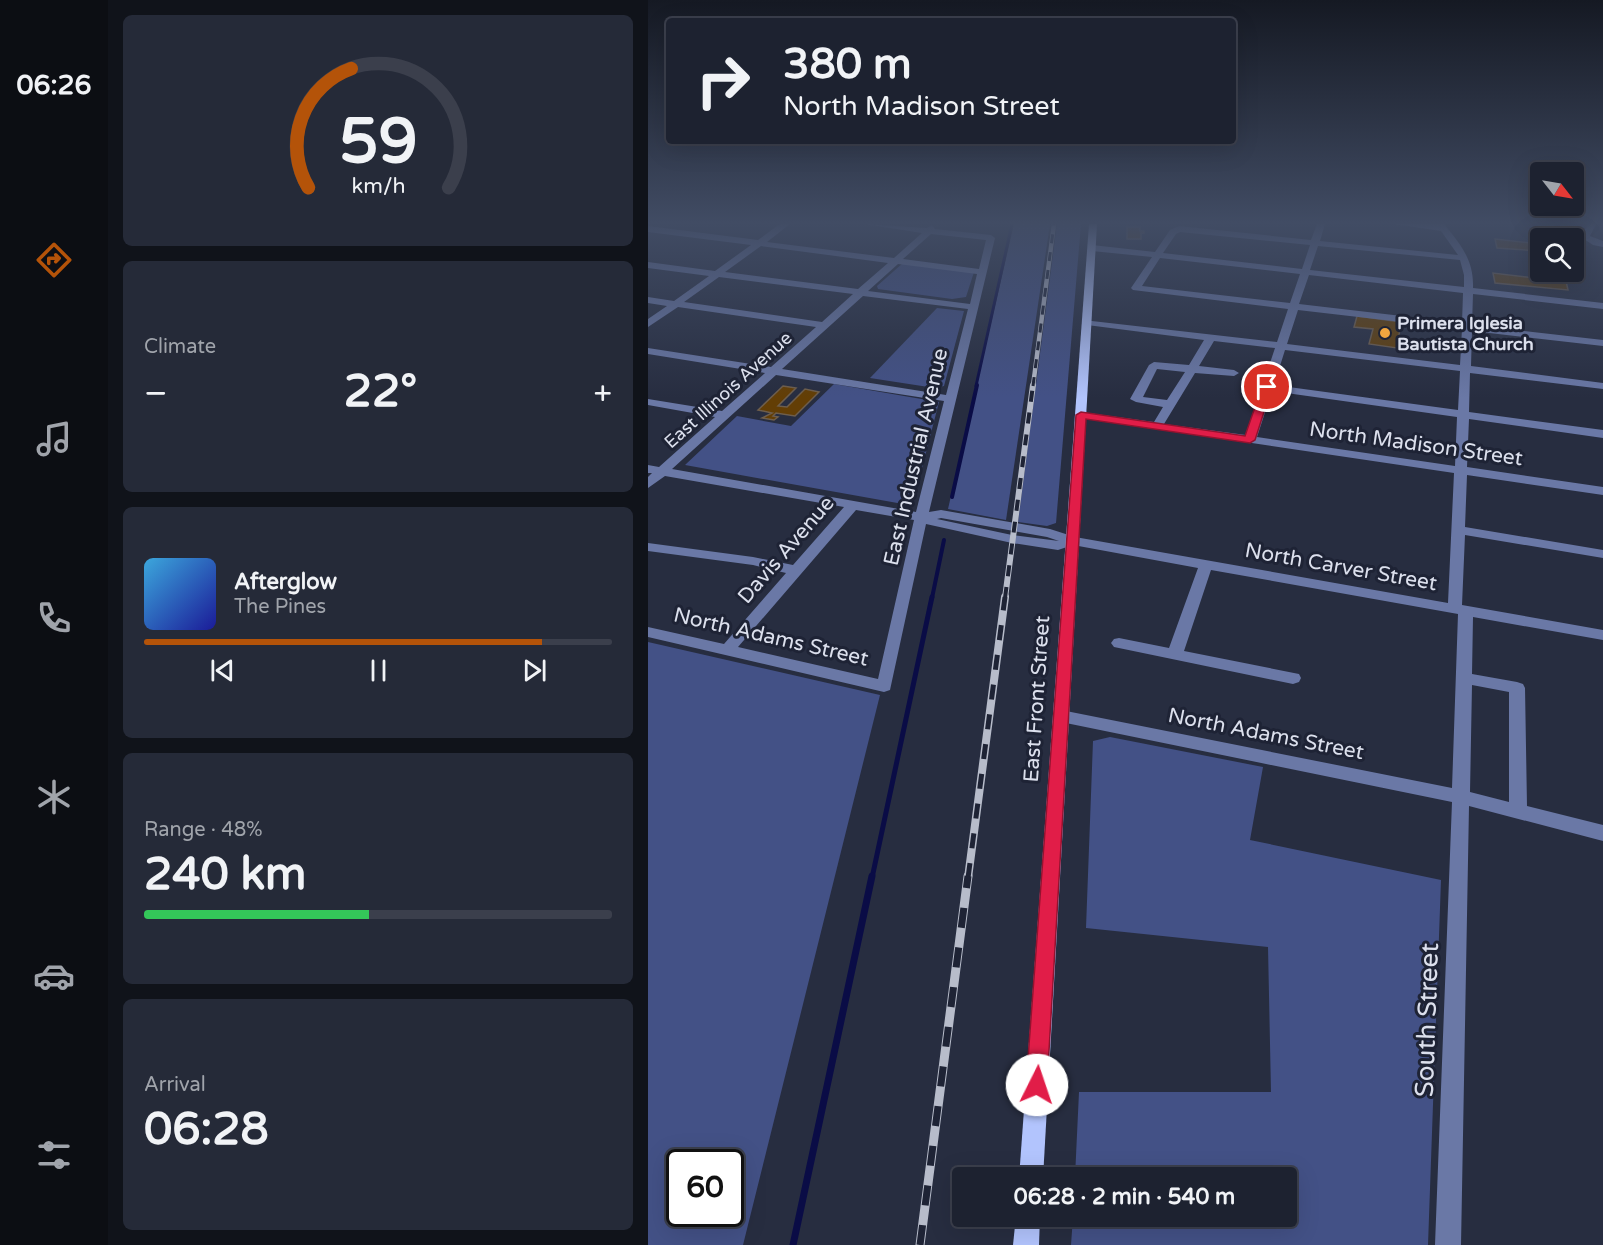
<!DOCTYPE html>
<meta charset="utf-8">
<style>
:root{--surface:#1d2230;--page:#252a38;--text:#f1f3f6;--muted:#a0a4ab;--line:#3b3f4c;--accent:#b45309}
body{margin:0;font-family:"Varela Round",sans-serif;background:var(--page);color:var(--text);height:100vh;display:flex;flex-direction:column;font-size:22px;white-space:nowrap}
*{box-sizing:border-box;margin:0}
p{font-size:20px;color:var(--muted)}
.icon{flex:none;width:33px;height:33px;fill:none;stroke:currentColor;stroke-width:2;stroke-linecap:round;stroke-linejoin:round}
.map{position:relative;flex:1;overflow:hidden}
.panel{display:flex;flex-direction:column;gap:15px;padding:15px;background:#10131a;width:540px}
.panel>*{flex:none}
.hud{position:absolute;left:18px;top:18px;width:570px;height:126px;border-radius:6px;box-shadow:0 6px 24px #0002,0 0 0 2px var(--line);background:#1d2230;color:var(--text);overflow:hidden}
.needle{width:39px;rotate:121deg}
.controls{position:absolute;left:882px;top:162px;display:grid;gap:12px}
.controls a{display:grid;place-items:center;width:54px;height:54px;border-radius:6px;background:var(--surface);box-shadow:0 6px 24px #0002,0 0 0 2px var(--line);font-size:30px}
.speed{position:absolute;left:18px;top:1149px;display:flex;gap:12px;font-size:30px;font-weight:700;text-align:center}
.speed>*{display:grid;place-content:center;width:78px;height:78px;border-radius:50%;background:var(--surface);box-shadow:0 6px 24px #0002,0 0 0 2px var(--line);line-height:1}
.speed .limit{border:3px solid #111;border-radius:9px;background:#fff;color:#111}
.pin{position:absolute;display:grid;place-items:center;width:51px;height:51px;color:#fff;margin:-26px;border:3px solid #fff;border-radius:50%;box-shadow:0 2px 6px #0007}
.me{position:absolute;width:66px;margin:-33px;rotate:4deg;stroke-linejoin:round;filter:drop-shadow(0 0 4px #0008)}
.turn{display:flex;align-items:center;gap:21px;height:126px;padding:0 18px;font-size:27px}
.turn .icon{width:78px;height:78px;stroke-width:2.5}
.turn b{display:block;font-size:42px;line-height:51px}
.big{font-size:45px;font-weight:800;line-height:1.1}
.panel .widget{flex:1;display:flex;flex-direction:column;justify-content:center;gap:9px;min-width:0;padding:0 21px;border-radius:9px;background:var(--page)}
.panel .dial{align-items:center;gap:0}
.dial svg{height:156px;overflow:visible;fill:none;stroke:var(--line);stroke-width:7;stroke-linecap:round;text-anchor:middle}
.dial text{fill:var(--text);stroke:none}
.song{display:flex;align-items:center;gap:18px}
.cover{width:72px;height:72px;border-radius:9px;background:linear-gradient(135deg,hsl(200 70% 55%),hsl(240 70% 35%))}
.played{height:6px;border-radius:3px;background:linear-gradient(90deg,var(--accent) 85%,var(--line) 85%)}
.keys{display:flex;justify-content:space-around;direction:ltr}
.heat{display:flex;justify-content:space-between;align-items:center;font-size:33px;direction:ltr}
.charge{height:9px;border-radius:4px;background:linear-gradient(90deg,#34c759 48%,var(--line) 0)}
.trip{position:absolute;left:304px;top:1167px;width:345px;height:60px;border-radius:6px;background:var(--surface);box-shadow:0 6px 24px #0002,0 0 0 2px var(--line);font-weight:800;line-height:60px;text-align:center}
main{display:flex;flex:1;min-height:0}
.dock{display:flex;flex-direction:column;width:108px;justify-content:space-around;align-items:center;background:#0c0e13;color:var(--muted)}
.dock .icon{width:42px;height:42px}
.dock .selected{color:var(--accent)}
.dock b{font-size:27px;color:var(--text)}
.map>svg:first-child{display:block}
.green{fill:#435186;fill-rule:evenodd}
.lines{fill:none;stroke-linecap:round;stroke-linejoin:round}
.stream-far3{stroke:#0a0c46;stroke-width:3}
.stream-far2{stroke:#0a0c46;stroke-width:4}
.stream-far1{stroke:#0a0c46;stroke-width:5}
.stream{stroke:#0a0c46;stroke-width:7}
.building{fill:#633e05;stroke:#6e5e4c;stroke-width:1.5}
.minor{fill:#6a78a6;fill-rule:evenodd}
.major{fill:#b2c4fd;fill-rule:evenodd}
.rail-far3-casing{stroke:#b7bcca;stroke-width:4.5}
.rail-far2-casing{stroke:#b7bcca;stroke-width:6}
.rail-far1-casing{stroke:#b7bcca;stroke-width:8}
.rail-casing{stroke:#b7bcca;stroke-width:9}
.rail-far3{stroke:#1e2335;stroke-width:3;stroke-dasharray:9;stroke-linecap:butt}
.rail-far2{stroke:#1e2335;stroke-width:4;stroke-dasharray:11;stroke-linecap:butt}
.rail-far1{stroke:#1e2335;stroke-width:5;stroke-dasharray:15;stroke-linecap:butt}
.rail{stroke:#1e2335;stroke-width:7;stroke-dasharray:20;stroke-linecap:butt}
.route{fill:#e11d48;stroke:#92132f;stroke-width:1.5}
.poi-dot{fill:#f1a63f;stroke:#1e2335;stroke-width:2}
.labels{text-anchor:middle;dominant-baseline:central;stroke-width:6;stroke-linejoin:round;paint-order:stroke}
.far-poi-label{font-size:18px;font-weight:bold;fill:#dce0ed;stroke:#1e2335;text-anchor:start}
.far-street-label{font-size:18px;fill:#dce0ed;stroke:#1e2335}
.street-label{font-size:21px;fill:#dce0ed;stroke:#1e2335}
.near-street-label{font-size:26px;fill:#dce0ed;stroke:#1e2335}
</style>
<main>
<nav class="dock">
<b>06:26</b>
<svg class="icon selected" aria-label="directions" viewBox="0 0 24 24"><path d="M12 3l9 9-9 9-9-9zM9 14v-3h6M13 9l2 2-2 2"/></svg>
<svg class="icon" aria-label="music" viewBox="0 0 24 24"><path d="M9 18V5l10-2v13"/><circle cx="6" cy="18" r="3"/><circle cx="16" cy="16" r="3"/></svg>
<svg class="icon" aria-label="phone" viewBox="0 0 24 24"><path d="M5 4h4l2 5-3 2q2 4 5 5l2-3 5 2v4C11 20 4 13 5 4z"/></svg>
<svg class="icon" aria-label="climate" viewBox="0 0 24 24"><path d="M12 3v18M4 7l16 10M4 17L20 7"/></svg>
<svg class="icon" aria-label="car" viewBox="0 0 24 24"><path d="M5 17H2v-5l4-1 3-4h7l3 4 3 1v5h-3M9 17h6M6 11h13"/><circle cx="7" cy="17" r="2"/><circle cx="17" cy="17" r="2"/></svg>
<svg class="icon" aria-label="filters" viewBox="0 0 24 24"><path d="M4 7h16M4 17h16"/><circle cx="9" cy="7" r="2"/><circle cx="15" cy="17" r="2"/></svg>
</nav>
<section class="panel">
<div class="widget dial"><svg viewBox="0 0 100 80">
<path d="M14 69A42 42 0 1 1 86 69"/>
<path d="M14 69A42 42 0 0 1 36 8" stroke="#b45309"/>
<text x="50" y="56" font-size="32" font-weight="700">59</text>
<text x="50" y="72" font-size="11">km/h</text>
</svg></div>
<div class="widget"><p>Climate</p>
<div class="heat"><a>−</a><b class="big">22°</b><a>+</a></div>
</div>
<div class="widget">
<div class="song"><i class="cover"></i><div><b>Afterglow</b><p>The Pines</p></div></div>
<div class="played"></div>
<div class="keys"><svg class="icon" aria-label="previous" viewBox="0 0 24 24"><path d="M18 5L8 12l10 7zM5 5v14"/></svg><svg class="icon" aria-label="pause" viewBox="0 0 24 24"><path d="M8 5v14M16 5v14"/></svg><svg class="icon" aria-label="next" viewBox="0 0 24 24"><path d="M6 5l10 7-10 7zM19 5v14"/></svg></div>
</div>
<div class="widget"><p>Range · 48%</p><b class="big">240 km</b><div class="charge"></div></div>
<div class="widget"><p>Arrival</p><b class="big">06:28</b></div>
</section>
<div class="map">
<svg width="955" height="1245" viewBox="0 0 955 1245">
<rect width="100%" height="100%" fill="#272d40"/>
<g class="green">
<path d="M366,224H402L358,520L300,509Z"/>
<path d="M409,224H433L408,523L399,526L370,522Z"/>
<path d="M255,263L326,272L318,297L304,299L230,289L229,286Z"/>
<path d="M289,308L316,311L296,386L287,388L222,378Z"/>
<path d="M186,384L291,402L266,499L255,504L37,465L89,416L143,426Z"/>
<path d="M0,642L232,695L95,1245H0ZM82,1162V1214H32V1162Z"/>
<path d="M462,737L615,767L602,840L793,880L780,1245H423L425,1217L639,1216V1178L427,1177L431,1092H623L620,947L438,928L445,741Z"/>
</g>
<g class="lines">
<path class="stream-far3" d="M328,386L364,224"/>
<g class="stream-far2">
<path d="M304,497L329,385"/>
<path d="M284,598L296,540"/>
</g>
<path class="stream-far1" d="M224,878L284,597"/>
<path class="stream" d="M145,1245L224,876"/>
</g>
<g class="building">
<path d="M479,227H492V231H496V233H493V239H479Z"/>
<path d="M847,239L892,244V255H889L890,251L849,248Z"/>
<path d="M904,272H916L920,290L847,283L845,273L904,280Z"/>
<path d="M709,316L753,322L749,348L721,344L725,329L706,327Z"/>
<path d="M135,386L148,388L130,406L139,407L157,389L171,392L147,416L128,413L125,416L130,417L126,420L114,418L124,413L110,410Z"/>
</g>
<g class="lines">
<g class="minor">
<path d="M132,224H142L119,242L246,258L274,233L216,224L279,228L284,225L287,229L343,235L347,238L281,512L293,510L402,529L427,537L800,603L806,473L429,417V413L433,412L506,422L515,407L488,402L482,399L501,365L506,362L541,365L556,340L439,325L435,324V320L629,342L640,309L485,290L483,288L504,257L444,251L440,248L444,245L507,252L522,230L531,226L663,240L669,224H677L672,241L810,255L793,231L746,224H796C813,245 826,260 825,288L955,303V309L825,294L824,325L955,340V346L824,331L823,366L955,383V389L822,373L821,412L955,430V438L821,419L819,467L955,487V495L819,475L817,527L955,550V558L817,535L814,605L955,630V640L825,617L824,674L869,682L875,684L877,688L879,806L955,825V841L821,806L813,1245H787L804,802L413,722L407,720L405,716L407,712L413,710L804,788L810,614L563,570L536,651L651,674L653,678L651,682L645,684L466,647L463,643L466,639L471,638L521,648L550,568L425,545L410,550L364,543L278,524L242,690L236,692L0,637V627L76,644L138,573L105,565L0,551V543L105,557L145,565L196,507L17,476L0,488V477L4,473H0V465L11,467L67,417L0,405V399L74,411L117,373L0,354V348L123,367L168,327L30,307L0,327V319L19,306L0,303V297L26,301L61,276L0,268V262L67,271L103,245L0,232V226L110,240ZM532,232L662,245L654,269L515,253L528,234ZM283,234L338,240L331,269L255,259ZM113,246L240,263L210,289L77,272ZM670,246L812,260L816,275V287L662,270ZM512,258L652,274L642,303L494,286ZM250,264L329,274L322,304L220,291ZM661,275L815,293L814,323L651,304ZM71,277L205,294L174,322L36,302ZM215,296L320,309L298,395L134,369ZM650,310L814,329L812,365L639,344ZM566,341L627,348L598,435L516,424L547,373L586,376L591,373L586,370L551,366ZM637,350L812,371L810,410L626,385ZM509,369L537,372L519,400L495,397ZM128,375L296,401L268,512L24,469ZM624,391L809,417L807,466L609,437ZM208,510L266,520L230,679L90,647ZM293,518L399,537L411,541L364,535L289,519ZM824,685L861,692V802L822,792Z"/>
<path d="M940,224H948L942,236L955,241V247L945,245L933,237Z"/>
</g>
<g class="major">
<path d="M441,224H449L395,1178H371Z"/>
<path d="M368,1216H392L391,1245H365Z"/>
</g>
<g class="rail-far3-casing">
<path id="rail-far3" d="M385,386L406,224"/>
</g>
<g class="rail-far2-casing">
<path id="rail-far2" d="M357,598L385,385"/>
</g>
<g class="rail-far1-casing">
<path id="rail-far1" d="M320,878L357,597"/>
</g>
<g class="rail-casing">
<path id="rail" d="M272,1245L320,876"/>
</g>
<use href="#rail-far3" class="rail-far3"/>
<use href="#rail-far2" class="rail-far2"/>
<use href="#rail-far1" class="rail-far1"/>
<use href="#rail" class="rail"/>
</g>
<linearGradient id="sky" x2="0" y2="1"><stop stop-color="#151923"/><stop offset="0.56" stop-color="#414c64"/><stop offset="1" stop-color="#414c64" stop-opacity="0"/></linearGradient>
<rect width="955" height="398" fill="url(#sky)"/>
<path class="route" d="M619,384L624,387L607,440L602,443L438,419L399,1085L396,1093L389,1096L382,1093L378,1085L428,415L433,412L597,436L614,387Z"/>
<circle class="poi-dot" cx="737" cy="333" r="6"/>
<g class="labels">
<g class="far-poi-label">
<text x="749" y="323">Primera Iglesia<tspan x="749" dy="21">Bautista Church</tspan></text>
</g>
<g class="far-street-label">
<text transform="translate(80 390) rotate(-42)">East Illinois Avenue</text>
</g>
<g class="street-label">
<text transform="translate(768 444) rotate(8)">North Madison Street</text>
<text transform="translate(268 457) rotate(-77)">East Industrial Avenue</text>
<text transform="translate(138 550) rotate(-49)">Davis Avenue</text>
<text transform="translate(693 567) rotate(10)">North Carver Street</text>
<text transform="translate(123 637) rotate(13)">North Adams Street</text>
<text transform="translate(389 699) rotate(-86)">East Front Street</text>
<text transform="translate(618 734) rotate(11)">North Adams Street</text>
</g>
<g class="near-street-label">
<text transform="translate(779 1020) rotate(-88)">South Street</text>
</g>
</g>
</svg>
<div class="controls">
<a><svg class="needle" viewBox="-14 -14 28 28"><path d="M0-13l5 13h-10z" fill="#e53935"/><path d="M0 13l5-13h-10z" fill="#a0a4ab"/></svg></a>
<a><svg class="icon" aria-label="search" viewBox="0 0 24 24"><circle cx="10" cy="10" r="6"/><path d="M15 15l6 6"/></svg></a>
</div>
<div class="speed"><div class="limit">60</div></div>
<div class="pin" style="left:619px;top:387px;background:#d93025"><svg class="icon" aria-label="arrive" viewBox="0 0 24 24"><path d="M6 21V4h12l-3 4 3 4H6"/></svg></div>
<svg class="me" style="left:389px;top:1085px" viewBox="-20 -20 40 40"><circle r="19" fill="#fff"/><path d="M0-13L10 11 0 6-10 11z" fill="#e11d48"/></svg>
<div class="trip">06:28 · 2 min · 540 m</div>
<div class="hud">
<div class="turn"><svg class="icon" aria-label="right" viewBox="0 0 24 24"><path d="M7 20v-9h11M14 6l5 5-5 5"/></svg><div><b>380 m</b>North Madison Street</div></div>
</div>
</div>
</main>
